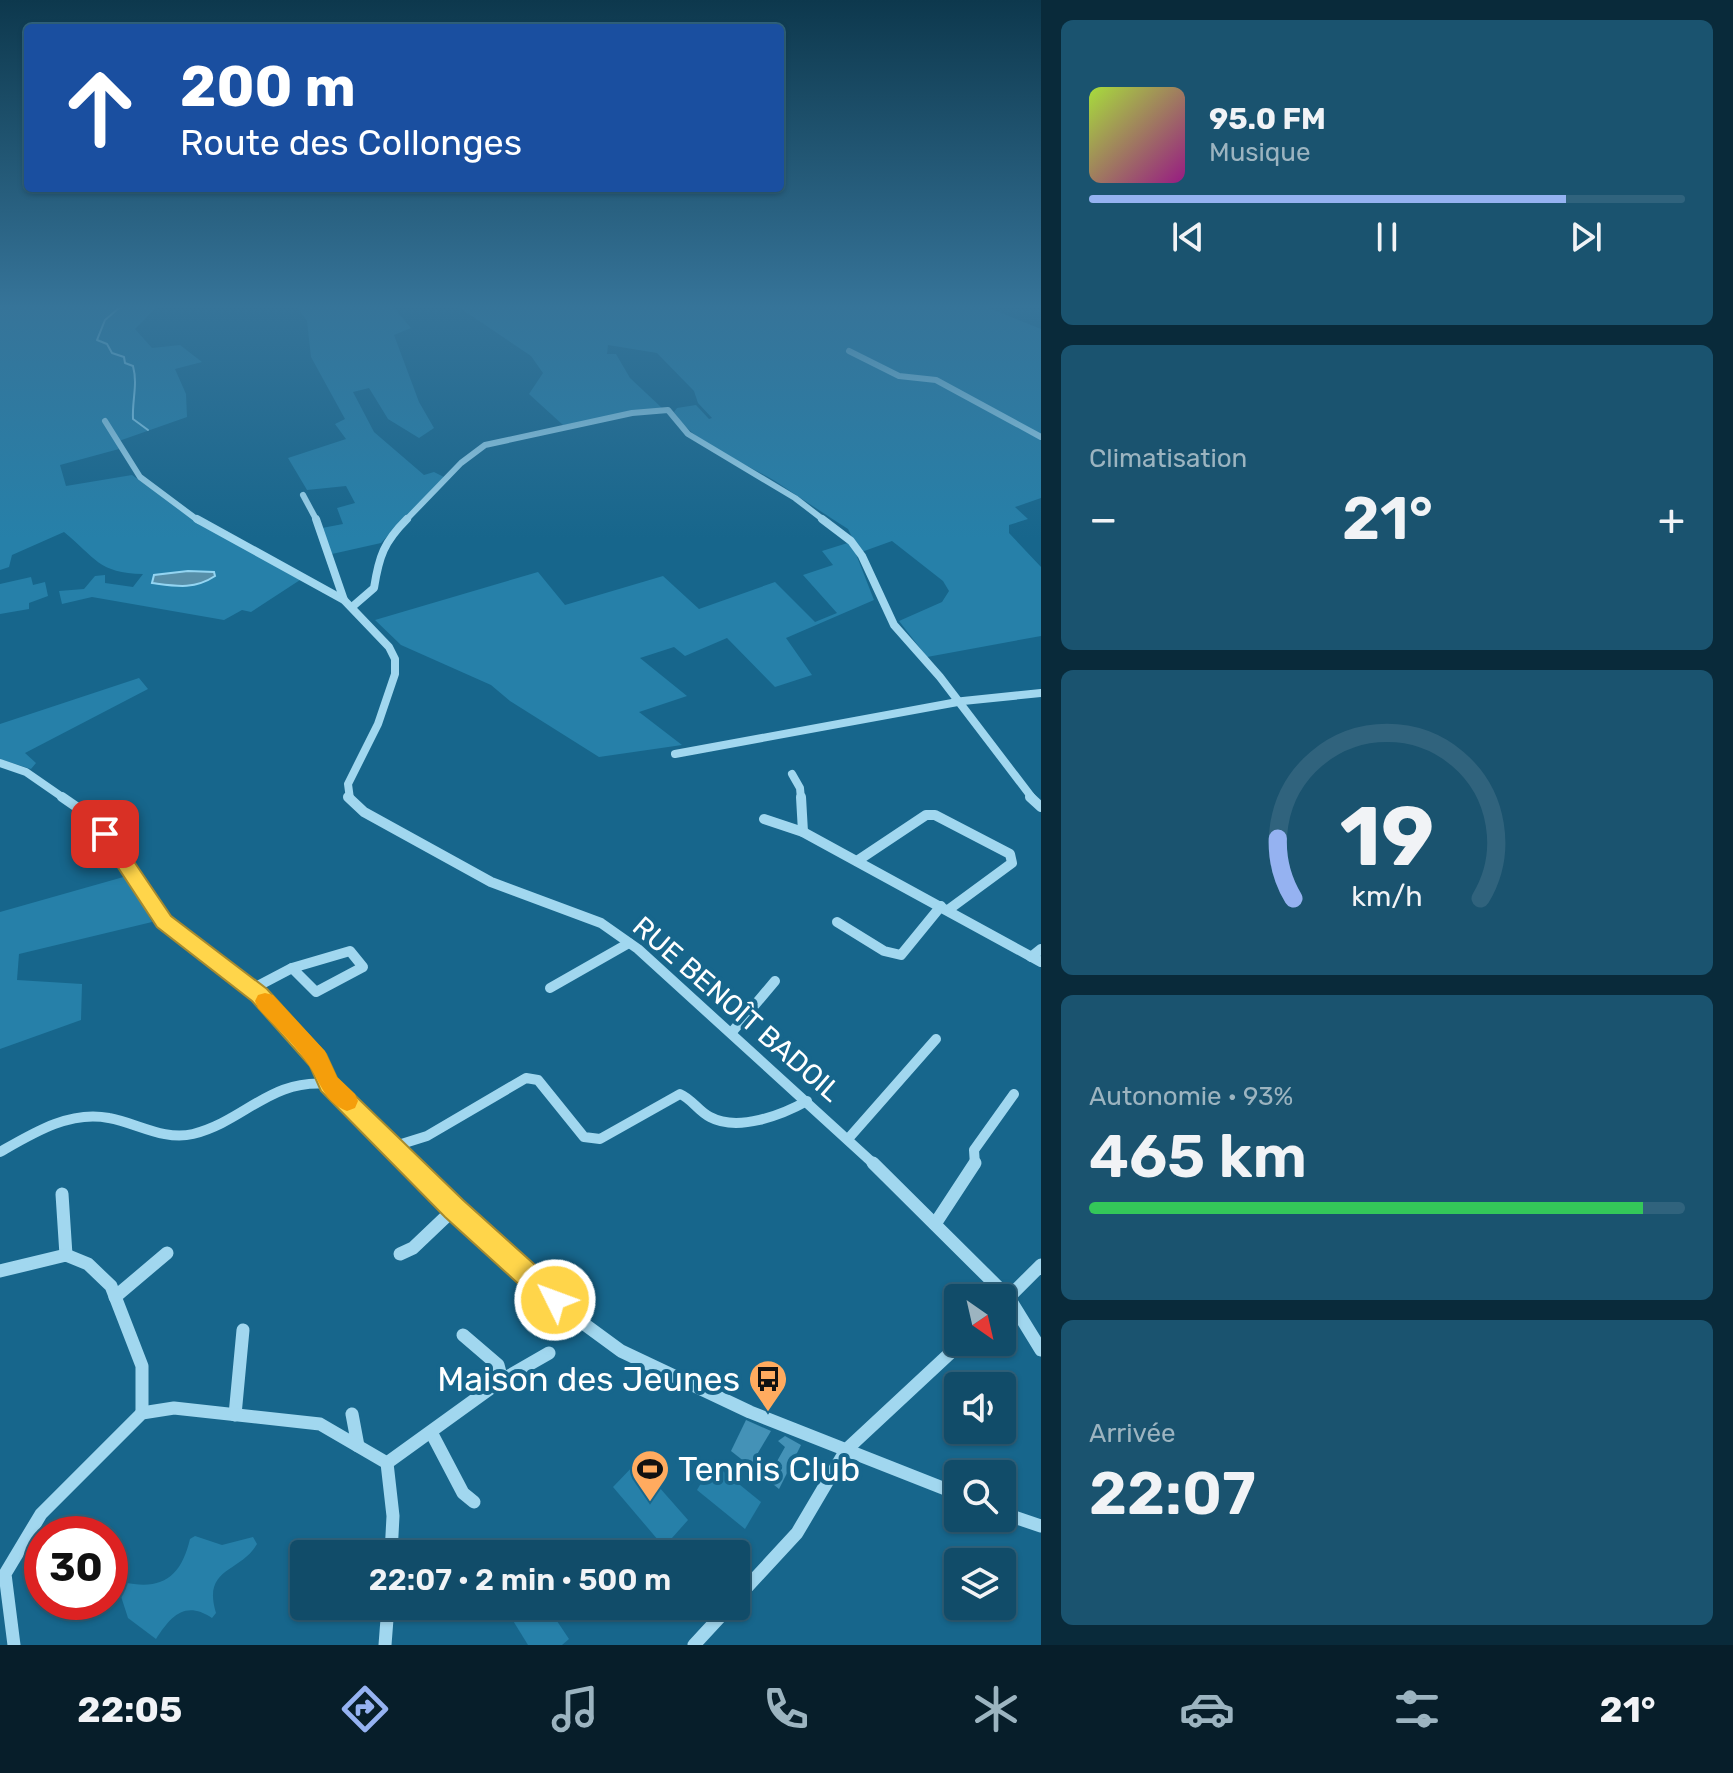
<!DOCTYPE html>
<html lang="fr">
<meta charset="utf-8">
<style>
:root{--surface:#114c69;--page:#1a536f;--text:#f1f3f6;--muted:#9cb4c0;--line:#30637d;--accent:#95b2f1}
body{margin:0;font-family:Rubik,sans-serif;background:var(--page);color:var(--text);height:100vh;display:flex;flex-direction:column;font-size:30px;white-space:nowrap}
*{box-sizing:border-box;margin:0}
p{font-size:26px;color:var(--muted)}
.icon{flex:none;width:44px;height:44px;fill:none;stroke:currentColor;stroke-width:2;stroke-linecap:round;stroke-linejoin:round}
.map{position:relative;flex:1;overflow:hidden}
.drawer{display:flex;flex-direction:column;gap:20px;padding:20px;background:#092a3a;width:692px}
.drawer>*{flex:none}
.hud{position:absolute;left:24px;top:24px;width:760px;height:168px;border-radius:8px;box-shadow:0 2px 6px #0004,0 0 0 2px var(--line);background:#1a4fa0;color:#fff;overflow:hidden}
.needle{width:52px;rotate:146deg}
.controls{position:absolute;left:944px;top:1284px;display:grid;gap:16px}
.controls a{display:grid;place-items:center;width:72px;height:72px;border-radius:8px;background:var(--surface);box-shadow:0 2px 6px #0004,0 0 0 2px var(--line);font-size:40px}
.speed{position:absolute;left:24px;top:1516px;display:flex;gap:16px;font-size:40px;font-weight:700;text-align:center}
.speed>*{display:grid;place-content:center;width:104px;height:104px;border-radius:50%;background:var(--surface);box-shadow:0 2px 6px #0004,0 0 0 2px var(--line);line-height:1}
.speed .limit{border:12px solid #d22;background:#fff;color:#111}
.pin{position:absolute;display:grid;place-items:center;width:68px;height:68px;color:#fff;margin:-34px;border-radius:16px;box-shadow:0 4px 12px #0006}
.me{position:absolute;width:88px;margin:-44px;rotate:312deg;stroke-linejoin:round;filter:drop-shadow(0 0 6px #0008)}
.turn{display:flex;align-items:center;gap:28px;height:168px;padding:0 24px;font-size:36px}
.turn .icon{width:104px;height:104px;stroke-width:2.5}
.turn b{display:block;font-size:56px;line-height:68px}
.big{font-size:60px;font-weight:600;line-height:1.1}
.drawer .widget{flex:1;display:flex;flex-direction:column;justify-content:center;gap:12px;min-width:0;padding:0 28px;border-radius:12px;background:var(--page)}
.drawer .dial{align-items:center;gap:0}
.dial svg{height:208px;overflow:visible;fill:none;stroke:var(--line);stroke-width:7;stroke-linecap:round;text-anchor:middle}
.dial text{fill:var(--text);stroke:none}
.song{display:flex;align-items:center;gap:24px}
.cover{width:96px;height:96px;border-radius:12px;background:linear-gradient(135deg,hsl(80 70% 55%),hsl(310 70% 35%))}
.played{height:8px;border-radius:4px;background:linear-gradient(90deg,var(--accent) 80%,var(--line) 80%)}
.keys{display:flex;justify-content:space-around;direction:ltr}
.heat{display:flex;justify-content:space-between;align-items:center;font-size:44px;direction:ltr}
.charge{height:12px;border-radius:6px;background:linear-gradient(90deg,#34c759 93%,var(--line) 0)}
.trip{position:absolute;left:290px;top:1540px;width:460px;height:80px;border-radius:8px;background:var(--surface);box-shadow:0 2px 6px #0004,0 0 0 2px var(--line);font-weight:600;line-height:80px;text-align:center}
.tabs{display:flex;height:128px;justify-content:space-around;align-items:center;background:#071e2a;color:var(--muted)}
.tabs .icon{width:56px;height:56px}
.tabs .selected{color:var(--accent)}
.tabs b{font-size:36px;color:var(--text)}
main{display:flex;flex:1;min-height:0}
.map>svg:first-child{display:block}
.green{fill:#2680a9}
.water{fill:#578fa9;stroke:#94d5f2;stroke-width:2}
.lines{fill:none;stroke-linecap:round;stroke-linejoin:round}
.stream{stroke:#94d5f2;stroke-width:2}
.building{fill:#4492b7}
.minor-far3{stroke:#a1d7ef;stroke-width:6}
.minor-far2{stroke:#a1d7ef;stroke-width:8}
.minor-far1{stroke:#a1d7ef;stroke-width:10}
.minor{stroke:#a1d7ef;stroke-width:13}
.route{fill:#ffd54a;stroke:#a68a30;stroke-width:2}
.slow{fill:#f59e0b}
.labels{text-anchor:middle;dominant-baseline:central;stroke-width:8;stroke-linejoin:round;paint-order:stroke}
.street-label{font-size:28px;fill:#fff;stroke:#17668c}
.near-poi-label{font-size:34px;fill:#fff;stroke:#17668c;text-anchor:end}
</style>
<main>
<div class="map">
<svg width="1041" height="1645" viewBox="0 0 1041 1645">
<rect width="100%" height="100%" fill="#17668c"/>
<g class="green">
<path d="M0,308H156L135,329L152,348L180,345L202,362L175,369L186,394L187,417L116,442L119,449L60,465L66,486L132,475L203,525L300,580L251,612L242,610L224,620L92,597L62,604L59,591L84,589L95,576L105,575V583L133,587L143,574C98,573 96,558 64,532L12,555L9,567L0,570Z"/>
<path d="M298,308H394L411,328L394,335L419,402L434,428L419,438L388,419L369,388L353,392L374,432L424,475L434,472L444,477L381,543L332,554L322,528L343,524L337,508L355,503L346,486L307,490L288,458L346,439L335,424L345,419L311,357L307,321Z"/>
<path d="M460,308H989L1041,329V498L1015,507L1028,519L1009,525V533L1041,567V636L927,657L899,621L942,602L949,591L943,581L892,541L856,554L874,600L786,638L812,675L775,687L727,638L685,656L674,647L640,658L687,696L639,712L682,745L599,757L510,701L491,685L401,645L375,620L538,572L565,605L663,576L699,609L775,582L815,622L837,613L803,575L833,565L822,551L854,541L848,529C823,513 799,497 775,481C740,460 697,447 674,412L677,408L696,405L709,419L712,418L698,403L694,391L657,353L608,345L607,354H616L630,378L662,408L563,425L529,394L543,373L531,356Z"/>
<path d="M31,577L33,585L45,582L48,596L29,603V609L0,614V584Z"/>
<path d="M139,678L148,689L25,753L36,763L31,769L0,759V724Z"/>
<path d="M127,876L152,922L19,954L17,980L82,984L81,1020L0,1049V912Z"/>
<path d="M637,1462L688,1520L664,1547L613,1487Z"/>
<path d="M713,1463L761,1502L745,1529L697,1490Z"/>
<path d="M195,1536L222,1545L253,1537L257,1544C240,1573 202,1567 216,1613L212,1618C185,1600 171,1616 156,1639L128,1618L118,1587L123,1582C162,1591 181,1577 190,1539Z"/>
<path d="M504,1606H547L569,1639L562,1645H528Z"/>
</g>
<path class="water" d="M188,571L214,572L215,576C194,590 175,586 152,583L154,575Z"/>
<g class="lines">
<path class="stream" d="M119,308L105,320L97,340L107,344L112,353L124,357L125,363L133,366C138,385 132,399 133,419L148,430"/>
</g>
<g class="building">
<path d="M746,1420L771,1431L750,1466L731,1451Z"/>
<path d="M785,1436L801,1445L779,1489L762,1475L766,1468L771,1472L785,1447L778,1441Z"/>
</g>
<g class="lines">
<g class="minor-far3">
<path d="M849,351L899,376L936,380L1041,437"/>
<path d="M105,421L140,477L199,521"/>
<path d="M303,495L317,521"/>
<path d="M405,521L461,463L485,445L632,413L668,410L688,434L795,498L825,521"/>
</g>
<g class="minor-far2">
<path d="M197,519L344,600L389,647L395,659V674L378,724L348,784L350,799"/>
<path d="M316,519L344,600"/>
<path d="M822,519L851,541L862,556L894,625L940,677L1033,799"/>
<path d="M352,607L374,588C379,556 384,542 407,519"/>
<path d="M675,754L963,701L1041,693"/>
<path d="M0,763L26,772L65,799"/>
<path d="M792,774L800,788L801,799"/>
</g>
<g class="minor-far1">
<path d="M62,797L91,817L120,851L157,913L259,995L319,1060L329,1084"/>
<path d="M348,797L364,812L491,882L601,923L638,949L875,1165"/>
<path d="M801,797L803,832"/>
<path d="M1030,797L1041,807"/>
<path d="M764,819L803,832L1041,962"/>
<path d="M857,861L926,815H935L1010,854L1012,863L948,910"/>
<path d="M837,922L884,951L901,955L941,906"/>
<path d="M350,951L363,967L316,992L292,968Z"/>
<path d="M1031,957L1041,949"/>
<path d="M550,988L629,943"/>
<path d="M252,989L292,968"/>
<path d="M732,1032L775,981"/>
<path d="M848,1139L936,1039"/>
<path d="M395,1146L427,1136L526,1078L538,1080L584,1137L600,1139L680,1094C692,1099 698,1111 710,1117C738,1132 782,1115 807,1101"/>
<path d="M0,1152C33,1133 70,1110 109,1118C137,1123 164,1141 193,1134C245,1121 270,1078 329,1084L410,1165"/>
<path d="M975,1165L974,1150L1014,1094"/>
</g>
<g class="minor">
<path d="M408,1163L454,1209L576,1318L621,1351L750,1412L958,1494"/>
<path d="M873,1163L1009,1298L1041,1350"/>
<path d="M62,1194L66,1255"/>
<path d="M935,1224L975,1163"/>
<path d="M400,1254L413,1248L454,1209"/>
<path d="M0,1271L66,1255L88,1264L111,1286L142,1366V1413"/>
<path d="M115,1297L167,1253"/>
<path d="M1002,1304L1041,1265"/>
<path d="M463,1335L498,1365L502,1380"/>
<path d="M352,1414L358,1446"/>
<path d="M235,1415L243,1330"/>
<path d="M431,1432L463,1493L474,1502"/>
<path d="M387,1463L502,1380L549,1353"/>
<path d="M1002,1513L1041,1526"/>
<path d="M736,1599L797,1533L846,1450L962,1342"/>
<path d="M14,1645L5,1574L41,1514L142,1413L174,1408L320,1424L387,1463L393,1516L391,1554"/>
<path d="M385,1645L388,1606"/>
<path d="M694,1645L730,1606"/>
</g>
</g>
<linearGradient id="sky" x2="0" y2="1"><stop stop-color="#0d384d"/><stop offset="0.57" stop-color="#367499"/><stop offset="1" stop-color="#367499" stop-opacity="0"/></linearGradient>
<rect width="1041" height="538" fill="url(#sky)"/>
<path class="route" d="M105,827L112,829L171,916L267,989L326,1054L337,1078L463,1200L564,1291L568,1300L564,1309L555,1313L546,1309L445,1217L321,1091L310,1066L252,1001L157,927L96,834Z"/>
<path class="slow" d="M265,993L273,995L325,1051L337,1077L355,1094L358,1101L355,1108L347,1111C324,1102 321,1083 308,1064C295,1044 274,1026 258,1008L255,1001L258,995Z"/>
<defs>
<g id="bus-pin" transform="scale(2)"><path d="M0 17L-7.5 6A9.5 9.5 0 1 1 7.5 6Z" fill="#ffab5f" stroke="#17668c"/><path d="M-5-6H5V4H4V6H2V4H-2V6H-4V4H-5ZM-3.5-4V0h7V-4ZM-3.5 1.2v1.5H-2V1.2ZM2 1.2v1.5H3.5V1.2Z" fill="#111"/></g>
<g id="stadium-pin" transform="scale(2)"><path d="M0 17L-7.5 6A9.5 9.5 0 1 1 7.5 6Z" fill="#ffab5f" stroke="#17668c"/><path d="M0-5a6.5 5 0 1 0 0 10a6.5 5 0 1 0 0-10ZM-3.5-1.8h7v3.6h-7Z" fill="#111"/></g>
</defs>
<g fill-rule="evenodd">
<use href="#bus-pin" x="768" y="1379"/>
<use href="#stadium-pin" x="650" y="1469"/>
</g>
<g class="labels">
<g class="street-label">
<text transform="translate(737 1009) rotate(41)">RUE BENOÎT BADOIL</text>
</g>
<g class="near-poi-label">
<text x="740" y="1379">Maison des Jeunes</text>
<text x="678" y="1469" text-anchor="start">Tennis Club</text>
</g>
</g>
</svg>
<div class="controls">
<a><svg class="needle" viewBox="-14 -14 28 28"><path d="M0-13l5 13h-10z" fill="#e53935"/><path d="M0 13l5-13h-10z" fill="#9cb4c0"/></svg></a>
<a><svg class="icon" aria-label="sound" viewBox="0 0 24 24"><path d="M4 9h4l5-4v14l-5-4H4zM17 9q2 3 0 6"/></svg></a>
<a><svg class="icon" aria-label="search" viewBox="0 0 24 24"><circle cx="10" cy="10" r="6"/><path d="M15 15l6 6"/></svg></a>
<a><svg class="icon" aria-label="layers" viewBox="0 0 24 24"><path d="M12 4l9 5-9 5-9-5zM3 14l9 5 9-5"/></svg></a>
</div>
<div class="speed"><div class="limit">30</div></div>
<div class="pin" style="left:105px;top:834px;background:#d93025"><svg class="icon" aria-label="arrive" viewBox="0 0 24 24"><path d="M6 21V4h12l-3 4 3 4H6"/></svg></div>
<svg class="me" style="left:555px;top:1300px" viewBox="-20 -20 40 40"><circle r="17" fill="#ffd54a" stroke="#fff" stroke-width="3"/><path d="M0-11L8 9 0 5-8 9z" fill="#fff"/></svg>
<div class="trip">22:07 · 2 min · 500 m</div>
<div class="hud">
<div class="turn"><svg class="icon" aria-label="ahead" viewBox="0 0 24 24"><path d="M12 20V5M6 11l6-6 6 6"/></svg><div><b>200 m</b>Route des Collonges</div></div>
</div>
</div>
<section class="drawer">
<div class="widget">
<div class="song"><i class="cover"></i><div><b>95.0 FM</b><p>Musique</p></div></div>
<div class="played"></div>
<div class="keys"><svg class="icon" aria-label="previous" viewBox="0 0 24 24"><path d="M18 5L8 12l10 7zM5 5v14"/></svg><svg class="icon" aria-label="pause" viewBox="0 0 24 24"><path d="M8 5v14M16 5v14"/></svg><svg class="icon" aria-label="next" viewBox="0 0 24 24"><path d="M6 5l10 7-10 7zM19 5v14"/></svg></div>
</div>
<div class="widget"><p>Climatisation</p>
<div class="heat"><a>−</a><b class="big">21°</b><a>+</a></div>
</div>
<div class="widget dial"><svg viewBox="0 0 100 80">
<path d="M14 69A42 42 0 1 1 86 69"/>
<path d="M14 69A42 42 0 0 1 8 46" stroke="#95b2f1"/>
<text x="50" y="56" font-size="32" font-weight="700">19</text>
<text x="50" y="72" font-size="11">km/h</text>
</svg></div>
<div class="widget"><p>Autonomie · 93%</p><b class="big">465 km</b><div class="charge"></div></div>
<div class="widget"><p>Arrivée</p><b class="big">22:07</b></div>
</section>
</main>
<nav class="tabs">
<b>22:05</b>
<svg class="icon selected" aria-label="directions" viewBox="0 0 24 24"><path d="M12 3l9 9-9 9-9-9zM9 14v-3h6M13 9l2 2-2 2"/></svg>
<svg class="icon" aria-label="music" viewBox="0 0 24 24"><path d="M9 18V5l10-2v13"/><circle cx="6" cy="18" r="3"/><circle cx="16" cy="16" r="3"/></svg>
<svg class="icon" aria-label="phone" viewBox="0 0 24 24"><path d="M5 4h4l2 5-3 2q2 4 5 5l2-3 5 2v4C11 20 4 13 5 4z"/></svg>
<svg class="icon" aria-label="climate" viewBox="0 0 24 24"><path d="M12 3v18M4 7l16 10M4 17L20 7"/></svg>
<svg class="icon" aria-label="car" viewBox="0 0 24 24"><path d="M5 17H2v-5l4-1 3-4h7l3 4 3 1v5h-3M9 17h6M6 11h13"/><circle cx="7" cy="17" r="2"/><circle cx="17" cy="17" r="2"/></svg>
<svg class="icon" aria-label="filters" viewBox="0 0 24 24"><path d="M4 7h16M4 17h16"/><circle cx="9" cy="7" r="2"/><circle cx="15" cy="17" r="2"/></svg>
<b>21°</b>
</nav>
